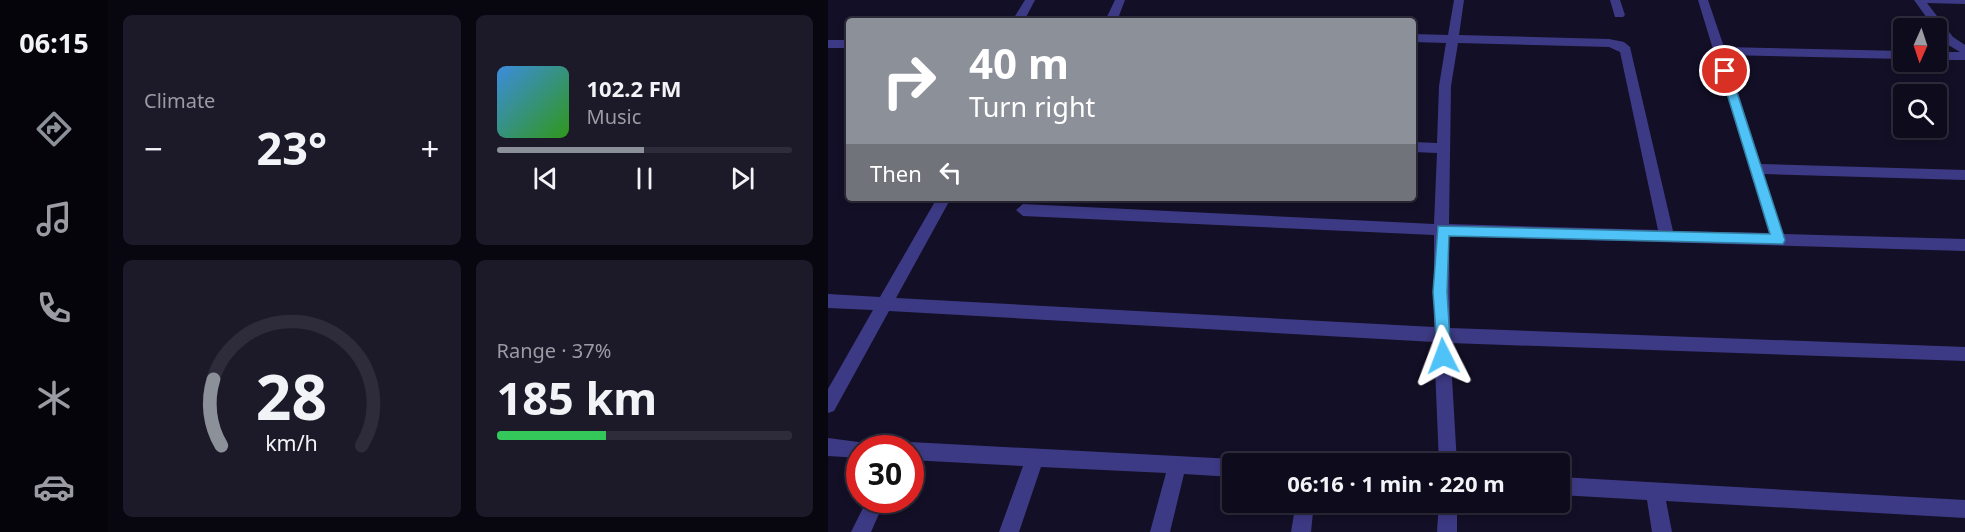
<!DOCTYPE html>
<meta charset="utf-8">
<style>
:root{--surface:#0e0b1c;--page:#1c1929;--text:#f1f3f6;--muted:#9b9ba3;--line:#2e2b3b;--accent:#8c9099}
body{margin:0;font-family:"Noto Sans",sans-serif;background:var(--page);color:var(--text);height:100vh;display:flex;flex-direction:column;font-size:22px;white-space:nowrap}
*{box-sizing:border-box;margin:0}
p{font-size:20px;color:var(--muted)}
.icon{flex:none;width:33px;height:33px;fill:none;stroke:currentColor;stroke-width:2;stroke-linecap:round;stroke-linejoin:round}
.map{position:relative;flex:1;overflow:hidden}
.drawer{display:flex;flex-direction:column;gap:15px;padding:15px;background:#08060f;width:720px}
.drawer>*{flex:none}
.banner{position:absolute;left:18px;top:18px;width:570px;height:183px;border-radius:6px;box-shadow:0 3px 9px #0003,0 0 0 2px var(--line);background:#8c9099;color:#fff;overflow:hidden}
.needle{width:39px;rotate:183deg}
.buttons{position:absolute;left:1065px;top:18px;display:grid;gap:12px}
.buttons a{display:grid;place-items:center;width:54px;height:54px;border-radius:6px;background:var(--surface);box-shadow:0 3px 9px #0003,0 0 0 2px var(--line);font-size:30px}
.speed{position:absolute;left:18px;top:435px;display:flex;gap:12px;font-size:30px;font-weight:700;text-align:center}
.speed>*{display:grid;place-content:center;width:78px;height:78px;border-radius:50%;background:var(--surface);box-shadow:0 3px 9px #0003,0 0 0 2px var(--line);line-height:1}
.speed .limit{border:9px solid #d22;background:#fff;color:#111}
.pin{position:absolute;display:grid;place-items:center;width:51px;height:51px;color:#fff;margin:-26px;border:3px solid #fff;border-radius:50%;box-shadow:0 2px 6px #0007}
.me{position:absolute;width:66px;margin:-33px;rotate:357deg;stroke-linejoin:round;filter:drop-shadow(0 0 4px #0008)}
.turn{display:flex;align-items:center;gap:21px;height:126px;padding:0 24px;font-size:27px}
.turn .icon{width:78px;height:78px;stroke-width:2.5}
.turn b{display:block;font-size:42px;line-height:51px}
.then{display:flex;align-items:center;height:57px;padding:0 24px;background:#0003;gap:12px;font-size:22px}
.big{font-size:45px;font-weight:700;line-height:1.1}
.drawer .widget{flex:1;display:flex;flex-direction:column;justify-content:center;gap:9px;min-width:0;padding:0 21px;border-radius:9px;background:var(--page)}
.drawer .dial{align-items:center;gap:0}
.dial svg{height:156px;overflow:visible;fill:none;stroke:var(--line);stroke-width:7;stroke-linecap:round;text-anchor:middle}
.dial text{fill:var(--text);stroke:none}
.song{display:flex;align-items:center;gap:18px}
.cover{width:72px;height:72px;border-radius:9px;background:linear-gradient(135deg,hsl(210 70% 55%),hsl(110 70% 35%))}
.played{height:6px;border-radius:3px;background:linear-gradient(90deg,var(--accent) 50%,var(--line) 50%)}
.keys{display:flex;justify-content:space-around;direction:ltr}
.heat{display:flex;justify-content:space-between;align-items:center;font-size:33px;direction:ltr}
.charge{height:9px;border-radius:4px;background:linear-gradient(90deg,#34c759 37%,var(--line) 0)}
.drawer .tiles{flex:1;display:grid;gap:15px;grid-template-columns:repeat(2,1fr)}
.trip{position:absolute;left:394px;top:453px;width:348px;height:60px;border-radius:6px;background:var(--surface);box-shadow:0 3px 9px #0003,0 0 0 2px var(--line);font-weight:700;line-height:60px;text-align:center}
main{display:flex;flex:1;min-height:0}
.dock{display:flex;flex-direction:column;width:108px;justify-content:space-around;align-items:center;background:#06040b;color:var(--muted)}
.dock .icon{width:42px;height:42px}
.dock .active{color:var(--accent)}
.dock b{font-size:27px;color:var(--text)}
.map>svg:first-child{display:block}
.lines{fill:none;stroke-linecap:round;stroke-linejoin:round}
.minor{fill:#3d3a85;fill-rule:evenodd}
.route{fill:#4fc3f7;stroke:#337fa1;stroke-width:1.5}
</style>
<main>
<nav class="dock">
<b>06:15</b>
<svg class="icon active" aria-label="directions" viewBox="0 0 24 24"><path d="M12 3l9 9-9 9-9-9zM9 14v-3h6M13 9l2 2-2 2"/></svg>
<svg class="icon" aria-label="music" viewBox="0 0 24 24"><path d="M9 18V5l10-2v13"/><circle cx="6" cy="18" r="3"/><circle cx="16" cy="16" r="3"/></svg>
<svg class="icon" aria-label="phone" viewBox="0 0 24 24"><path d="M5 4h4l2 5-3 2q2 4 5 5l2-3 5 2v4C11 20 4 13 5 4z"/></svg>
<svg class="icon" aria-label="climate" viewBox="0 0 24 24"><path d="M12 3v18M4 7l16 10M4 17L20 7"/></svg>
<svg class="icon" aria-label="car" viewBox="0 0 24 24"><path d="M5 17H2v-5l4-1 3-4h7l3 4 3 1v5h-3M9 17h6M6 11h13"/><circle cx="7" cy="17" r="2"/><circle cx="17" cy="17" r="2"/></svg>
</nav>
<section class="drawer">
<div class="tiles">
<div class="widget"><p>Climate</p>
<div class="heat"><a>−</a><b class="big">23°</b><a>+</a></div>
</div>
<div class="widget">
<div class="song"><i class="cover"></i><div><b>102.2 FM</b><p>Music</p></div></div>
<div class="played"></div>
<div class="keys"><svg class="icon" aria-label="previous" viewBox="0 0 24 24"><path d="M18 5L8 12l10 7zM5 5v14"/></svg><svg class="icon" aria-label="pause" viewBox="0 0 24 24"><path d="M8 5v14M16 5v14"/></svg><svg class="icon" aria-label="next" viewBox="0 0 24 24"><path d="M6 5l10 7-10 7zM19 5v14"/></svg></div>
</div>
<div class="widget dial"><svg viewBox="0 0 100 80">
<path d="M14 69A42 42 0 1 1 86 69"/>
<path d="M14 69A42 42 0 0 1 10 35" stroke="#8c9099"/>
<text x="50" y="56" font-size="32" font-weight="700">28</text>
<text x="50" y="72" font-size="11">km/h</text>
</svg></div>
<div class="widget"><p>Range · 37%</p><b class="big">185 km</b><div class="charge"></div></div>
</div>
</section>
<div class="map">
<svg width="1137" height="532" viewBox="0 0 1137 532">
<rect width="100%" height="100%" fill="#130f26"/>
<g class="lines">
<g class="minor">
<path d="M197,0H207L196,21H184Z"/>
<path d="M287,0H297L289,21H277Z"/>
<path d="M626,0H636L631,35L781,39L796,42L802,47L845,231L941,233L870,0H880L896,47L1076,51V59L898,55L933,164L1137,170V180L936,174L955,234L1137,239V251L621,236L622,328L1137,347V361L622,343L629,464H611L606,342L61,311L6,411L0,413V389L45,310L0,308V294L52,297L109,198H123L68,298L606,327V235L195,216L188,210L195,204L606,224L609,153L585,152V142L609,143L611,86L618,43L585,42V34L620,35ZM630,43L781,47L792,52L830,230L621,224L623,86Z"/>
<path d="M782,0H792L797,15L795,17H787Z"/>
<path d="M1086,0H1137V4L1099,3L1125,37L1137,45V60H1108V52H1132L1117,43Z"/>
<rect x="0" y="40" width="21" height="8"/>
<path d="M0,438L38,443L41,448H32V458L0,456Z"/>
<path d="M82,442L405,459L412,464H405V477L356,474L342,532H322L338,473L213,467L191,532H171L195,466L82,460V448H74L76,445Z"/>
<path d="M732,477L1137,500V518L838,501L844,532H824L819,500L732,495Z"/>
<path d="M39,500H57L43,532H23Z"/>
<path d="M468,502H486L483,532H463Z"/>
<path d="M611,502H629V532H609Z"/>
</g>
</g>
<path class="route" d="M897,67L902,71L957,240L955,244L621,236L619,292L623,356L621,361H610L605,292L610,226L942,234L892,71Z"/>
</svg>
<div class="buttons">
<a><svg class="needle" viewBox="-14 -14 28 28"><path d="M0-13l5 13h-10z" fill="#e53935"/><path d="M0 13l5-13h-10z" fill="#9b9ba3"/></svg></a>
<a><svg class="icon" aria-label="search" viewBox="0 0 24 24"><circle cx="10" cy="10" r="6"/><path d="M15 15l6 6"/></svg></a>
</div>
<div class="speed"><div class="limit">30</div></div>
<div class="pin" style="left:897px;top:71px;background:#d93025"><svg class="icon" aria-label="arrive" viewBox="0 0 24 24"><path d="M6 21V4h12l-3 4 3 4H6"/></svg></div>
<svg class="me" style="left:615px;top:356px" viewBox="-20 -20 40 40"><path d="M0-17L14 15 0 8-14 15z" fill="#4fc3f7" stroke="#fff" stroke-width="4"/></svg>
<div class="trip">06:16 · 1 min · 220 m</div>
<div class="banner">
<div class="turn"><svg class="icon" aria-label="right" viewBox="0 0 24 24"><path d="M7 20v-9h11M14 6l5 5-5 5"/></svg><div><b>40 m</b>Turn right</div></div>
<div class="then">Then<svg class="icon" aria-label="left" viewBox="0 0 24 24"><path d="M17 20v-9H6M10 6l-5 5 5 5"/></svg></div>
</div>
</div>
</main>
